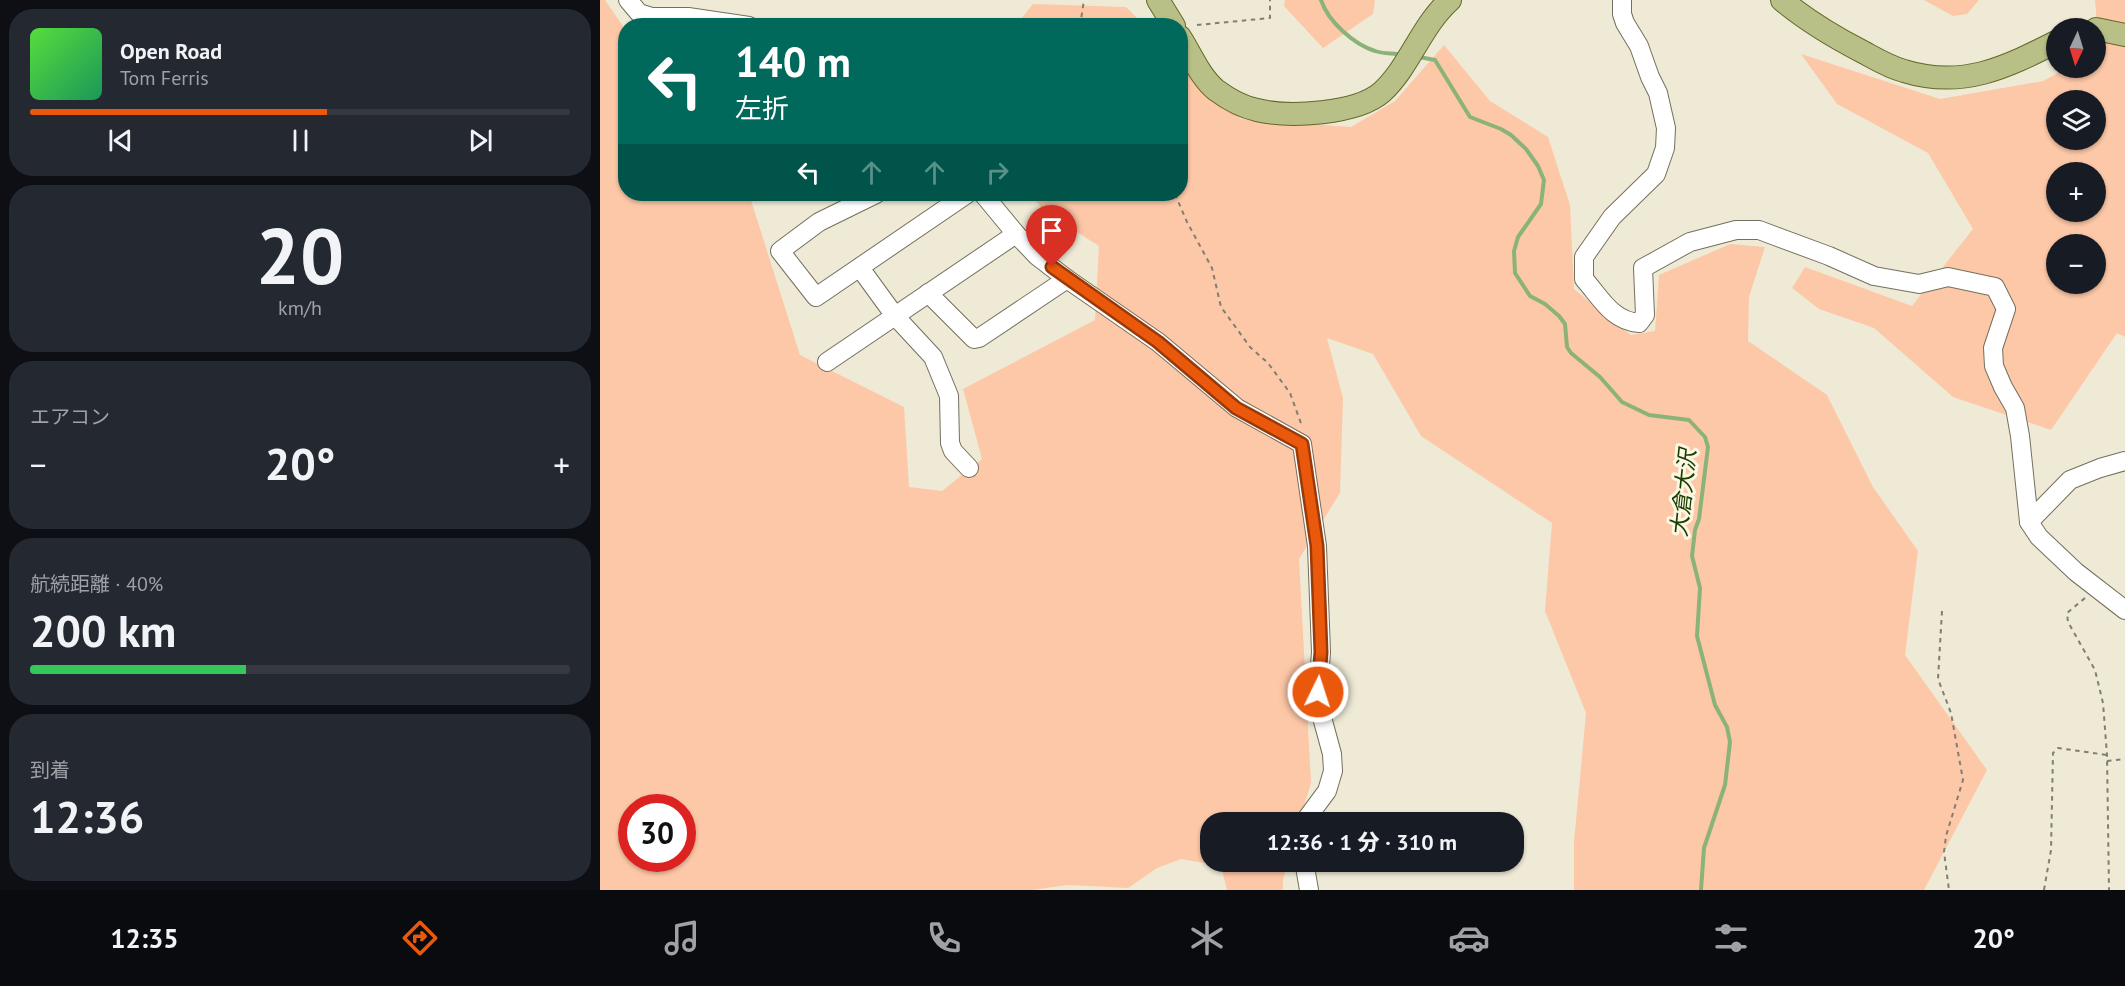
<!DOCTYPE html>
<html lang="ja">
<meta charset="utf-8">
<style>
:root{--surface:#171b24;--page:#242831;--text:#f1f3f6;--muted:#9ea1a6;--line:#363941;--accent:#ea580c}
body{margin:0;font-family:"PT Sans","Noto Sans JP",sans-serif;background:var(--page);color:var(--text);height:100vh;display:flex;flex-direction:column;font-size:22px;white-space:nowrap}
*{box-sizing:border-box;margin:0}
p{font-size:20px;color:var(--muted)}
.icon{flex:none;width:33px;height:33px;fill:none;stroke:currentColor;stroke-width:2;stroke-linecap:round;stroke-linejoin:round}
.map{position:relative;flex:1;overflow:hidden}
.panel{display:flex;flex-direction:column;gap:9px;padding:9px;background:#0d0f14;width:600px}
.panel>*{flex:none}
.hud{position:absolute;left:18px;top:18px;width:570px;height:183px;border-radius:24px;box-shadow:0 2px 4px #0004;background:#00695c;color:#fff;overflow:hidden}
.needle{width:39px;rotate:184deg}
.tools{position:absolute;left:1446px;top:18px;display:grid;gap:12px}
.tools a{display:grid;place-items:center;width:60px;height:60px;border-radius:50%;background:var(--surface);box-shadow:0 2px 4px #0004;font-size:30px}
.speed{position:absolute;left:18px;top:794px;display:flex;gap:12px;font-size:30px;font-weight:700;text-align:center}
.speed>*{display:grid;place-content:center;width:78px;height:78px;border-radius:50%;background:var(--surface);box-shadow:0 2px 4px #0004;line-height:1}
.speed .limit{border:9px solid #d22;background:#fff;color:#111}
.pin{position:absolute;display:grid;place-items:center;width:51px;height:51px;color:#fff;margin:-62px -26px;border-radius:50% 50% 50% 0;rotate:-45deg;box-shadow:0 0 6px #0007}
.pin .icon{rotate:45deg}
.me{position:absolute;width:66px;margin:-33px;rotate:4deg;stroke-linejoin:round;filter:drop-shadow(0 0 4px #0008)}
.turn{display:flex;align-items:center;gap:21px;height:126px;padding:0 18px;font-size:27px}
.turn .icon{width:78px;height:78px;stroke-width:2.5}
.turn b{display:block;font-size:42px;line-height:51px}
.lanes{display:flex;align-items:center;height:57px;padding:0 18px;background:#0003;justify-content:center;gap:30px;direction:ltr}
.lanes .off{opacity:.35}
.big{font-size:45px;font-weight:800;line-height:1.1}
.panel .card{flex:1;display:flex;flex-direction:column;justify-content:center;gap:9px;min-width:0;padding:0 21px;border-radius:24px;background:var(--page)}
.panel .dial{align-items:center;gap:0}
.dial b{font-size:78px;line-height:1}
.song{display:flex;align-items:center;gap:18px}
.cover{width:72px;height:72px;border-radius:9px;background:linear-gradient(135deg,hsl(110 70% 55%),hsl(150 70% 35%))}
.played{height:6px;border-radius:3px;background:linear-gradient(90deg,var(--accent) 55%,var(--line) 55%)}
.keys{display:flex;justify-content:space-around;direction:ltr}
.heat{display:flex;justify-content:space-between;align-items:center;font-size:33px;direction:ltr}
.charge{height:9px;border-radius:4px;background:linear-gradient(90deg,#34c759 40%,var(--line) 0)}
.trip{position:absolute;left:600px;top:812px;width:324px;height:60px;border-radius:24px;background:var(--surface);box-shadow:0 2px 4px #0004;font-weight:800;line-height:60px;text-align:center}
.dock{display:flex;height:96px;justify-content:space-around;align-items:center;background:#090b0e;color:var(--muted)}
.dock .icon{width:42px;height:42px}
.dock .selected{color:var(--accent)}
.dock b{font-size:27px;color:var(--text)}
main{display:flex;flex:1;min-height:0}
.map>svg:first-child{display:block}
.green{fill:#fdc8a7;fill-rule:evenodd}
.lines{fill:none;stroke-linecap:round;stroke-linejoin:round}
.stream{stroke:#8bb379;stroke-width:4}
.minor-casing{stroke:#746f5e;stroke-width:20}
.major-casing{stroke:#616828;stroke-width:24}
.path{stroke:#827e71;stroke-width:2;stroke-dasharray:4.5 4.5;stroke-linecap:butt}
.minor{stroke:#fff;stroke-width:18}
.major{stroke:#b9c087;stroke-width:22}
.route-casing{stroke:#983908;stroke-width:15}
.route{stroke:#ea580c;stroke-width:10}
.labels{text-anchor:middle;dominant-baseline:central;stroke-width:6;stroke-linejoin:round;paint-order:stroke}
.water-label{font-size:22px;font-style:italic;fill:#163c00;stroke:#fcf7e3}
</style>
<main>
<section class="panel">
<div class="card">
<div class="song"><i class="cover"></i><div><b>Open Road</b><p>Tom Ferris</p></div></div>
<div class="played"></div>
<div class="keys"><svg class="icon" aria-label="previous" viewBox="0 0 24 24"><path d="M18 5L8 12l10 7zM5 5v14"/></svg><svg class="icon" aria-label="pause" viewBox="0 0 24 24"><path d="M8 5v14M16 5v14"/></svg><svg class="icon" aria-label="next" viewBox="0 0 24 24"><path d="M6 5l10 7-10 7zM19 5v14"/></svg></div>
</div>
<div class="card dial"><b>20</b><p>km/h</p></div>
<div class="card"><p>エアコン</p>
<div class="heat"><a>−</a><b class="big">20°</b><a>+</a></div>
</div>
<div class="card"><p>航続距離 · 40%</p><b class="big">200 km</b><div class="charge"></div></div>
<div class="card"><p>到着</p><b class="big">12:36</b></div>
</section>
<div class="map">
<svg width="1525" height="890" viewBox="0 0 1525 890">
<rect width="100%" height="100%" fill="#efead6"/>
<g class="green">
<path d="M0,0H5L25,29L26,194H149L200,355L304,407L309,487L342,491L382,459L363,389L495,320L499,246L444,211L430,194H580L581,61L641,119L751,127L795,101L844,45L890,101L948,137L970,205L974,289L1031,335L1055,331L1059,275L1130,244L1165,247L1149,297L1148,341L1227,395L1273,487L1318,551L1305,655L1387,770L1324,890H974V842L986,713L945,611L952,523L821,436L773,354L727,338L743,398L740,493L699,559L711,783L699,822H610V861H688L683,880V890H627L621,866L581,859L557,868L528,888L468,885L432,890H0ZM32,807H82V858H32Z"/>
<path d="M685,0H775L773,14L723,48L684,6Z"/>
<path d="M1324,0H1379L1367,14L1353,16Z"/>
<path d="M1495,0H1525V337L1517,333L1451,430L1353,397L1274,328L1219,309L1192,288L1205,267L1312,306L1373,229L1328,153L1237,104L1201,54L1340,99L1443,81L1467,68H1496V50L1499,48ZM1456,100H1496V140H1456ZM1456,172H1496V212H1456ZM1456,244H1496V284H1456Z"/>
<path d="M433,4L526,7L544,25H416Z"/>
</g>
<g class="lines">
<g class="stream">
<path d="M721,0C728,21 753,44 775,51C783,54 794,53 803,55"/>
<path d="M819,57L835,60L870,117L901,129L911,135L926,149L938,166L944,180L941,204L918,237L914,251L915,273L930,296L945,304L959,316L965,324L967,347L971,353L1000,377L1022,402L1049,415L1089,420L1105,437L1108,447L1099,519L1095,530L1092,556L1100,588L1097,636L1115,705L1127,727L1130,742L1125,785L1104,848L1101,890"/>
</g>
<g class="minor-casing">
<g id="minor">
<path d="M28,0L39,13L52,17H88L149,26"/>
<path d="M1022,0V14L1025,23L1039,46L1050,77L1058,93L1066,128L1065,148L1056,174L1012,217L984,257V279C1001,298 1012,321 1039,323L1045,315L1043,268L1090,242L1136,230H1159L1229,256L1274,276L1319,284L1348,277L1395,287L1406,309L1393,348L1394,366L1403,387L1415,408L1420,436L1429,522L1439,537L1476,572L1525,610"/>
<path d="M276,194L219,222L180,251L216,297L367,194"/>
<path d="M383,194L416,234L437,256L467,279L558,342L637,408L702,444L717,546L721,652L718,692L720,710L732,754L733,771L727,791L704,822"/>
<path d="M260,268L295,316L333,357L349,396L350,443L353,451L369,468"/>
<path d="M328,293L374,339L379,338L467,279"/>
<path d="M227,362L416,234"/>
<path d="M1429,522L1470,480L1500,468L1525,461"/>
<path d="M704,861L709,890"/>
</g>
</g>
<g class="major-casing">
<g id="major">
<path d="M558,0L574,26"/>
<path d="M1182,0C1207,21 1234,37 1263,52C1276,59 1289,67 1304,71C1362,89 1405,68 1456,42"/>
<path d="M1496,29L1525,35"/>
<path d="M580,37C591,54 600,77 616,90C628,99 643,107 657,110C689,118 757,114 782,92C810,66 821,26 850,0"/>
</g>
</g>
<g class="path">
<path d="M597,25L670,18V0"/>
<path d="M480,26L484,0"/>
<path d="M575,194L587,222L612,268L621,307L650,347L668,363L690,393L702,426"/>
<path d="M1485,598L1467,613L1468,622L1495,670L1503,703L1507,755L1509,890"/>
<path d="M1342,611L1338,679L1351,713L1363,780L1346,836L1344,852L1349,890"/>
<path d="M1507,761L1525,759"/>
<path d="M1444,890L1451,850L1453,753L1458,748L1507,755"/>
</g>
<use href="#minor" class="minor"/>
<use href="#major" class="major"/>
</g>
<g class="lines">
<g class="route-casing">
<path id="route" d="M452,267L558,342L636,408L702,444L717,546L721,652L718,692"/>
</g>
<use href="#route" class="route"/>
</g>
<g class="labels">
<g class="water-label">
<text transform="translate(1083 493) rotate(-84)">大倉大沢</text>
</g>
</g>
</svg>
<div class="tools">
<a><svg class="needle" viewBox="-14 -14 28 28"><path d="M0-13l5 13h-10z" fill="#e53935"/><path d="M0 13l5-13h-10z" fill="#9ea1a6"/></svg></a>
<a><svg class="icon" aria-label="layers" viewBox="0 0 24 24"><path d="M12 4l9 5-9 5-9-5zM3 14l9 5 9-5"/></svg></a>
<a>+</a>
<a>−</a>
</div>
<div class="speed"><div class="limit">30</div></div>
<div class="pin" style="left:452px;top:267px;background:#d93025"><svg class="icon" aria-label="arrive" viewBox="0 0 24 24"><path d="M6 21V4h12l-3 4 3 4H6"/></svg></div>
<svg class="me" style="left:718px;top:692px" viewBox="-20 -20 40 40"><circle r="17" fill="#ea580c" stroke="#fff" stroke-width="3"/><path d="M0-11L8 9 0 5-8 9z" fill="#fff"/></svg>
<div class="trip">12:36 · 1 分 · 310 m</div>
<div class="hud">
<div class="turn"><svg class="icon" aria-label="left" viewBox="0 0 24 24"><path d="M17 20v-9H6M10 6l-5 5 5 5"/></svg><div><b>140 m</b>左折</div></div>
<div class="lanes"><svg class="icon" aria-label="left" viewBox="0 0 24 24"><path d="M17 20v-9H6M10 6l-5 5 5 5"/></svg><svg class="icon off" aria-label="ahead" viewBox="0 0 24 24"><path d="M12 20V5M6 11l6-6 6 6"/></svg><svg class="icon off" aria-label="ahead" viewBox="0 0 24 24"><path d="M12 20V5M6 11l6-6 6 6"/></svg><svg class="icon off" aria-label="right" viewBox="0 0 24 24"><path d="M7 20v-9h11M14 6l5 5-5 5"/></svg></div>
</div>
</div>
</main>
<nav class="dock">
<b>12:35</b>
<svg class="icon selected" aria-label="directions" viewBox="0 0 24 24"><path d="M12 3l9 9-9 9-9-9zM9 14v-3h6M13 9l2 2-2 2"/></svg>
<svg class="icon" aria-label="music" viewBox="0 0 24 24"><path d="M9 18V5l10-2v13"/><circle cx="6" cy="18" r="3"/><circle cx="16" cy="16" r="3"/></svg>
<svg class="icon" aria-label="phone" viewBox="0 0 24 24"><path d="M5 4h4l2 5-3 2q2 4 5 5l2-3 5 2v4C11 20 4 13 5 4z"/></svg>
<svg class="icon" aria-label="climate" viewBox="0 0 24 24"><path d="M12 3v18M4 7l16 10M4 17L20 7"/></svg>
<svg class="icon" aria-label="car" viewBox="0 0 24 24"><path d="M5 17H2v-5l4-1 3-4h7l3 4 3 1v5h-3M9 17h6M6 11h13"/><circle cx="7" cy="17" r="2"/><circle cx="17" cy="17" r="2"/></svg>
<svg class="icon" aria-label="filters" viewBox="0 0 24 24"><path d="M4 7h16M4 17h16"/><circle cx="9" cy="7" r="2"/><circle cx="15" cy="17" r="2"/></svg>
<b>20°</b>
</nav>
